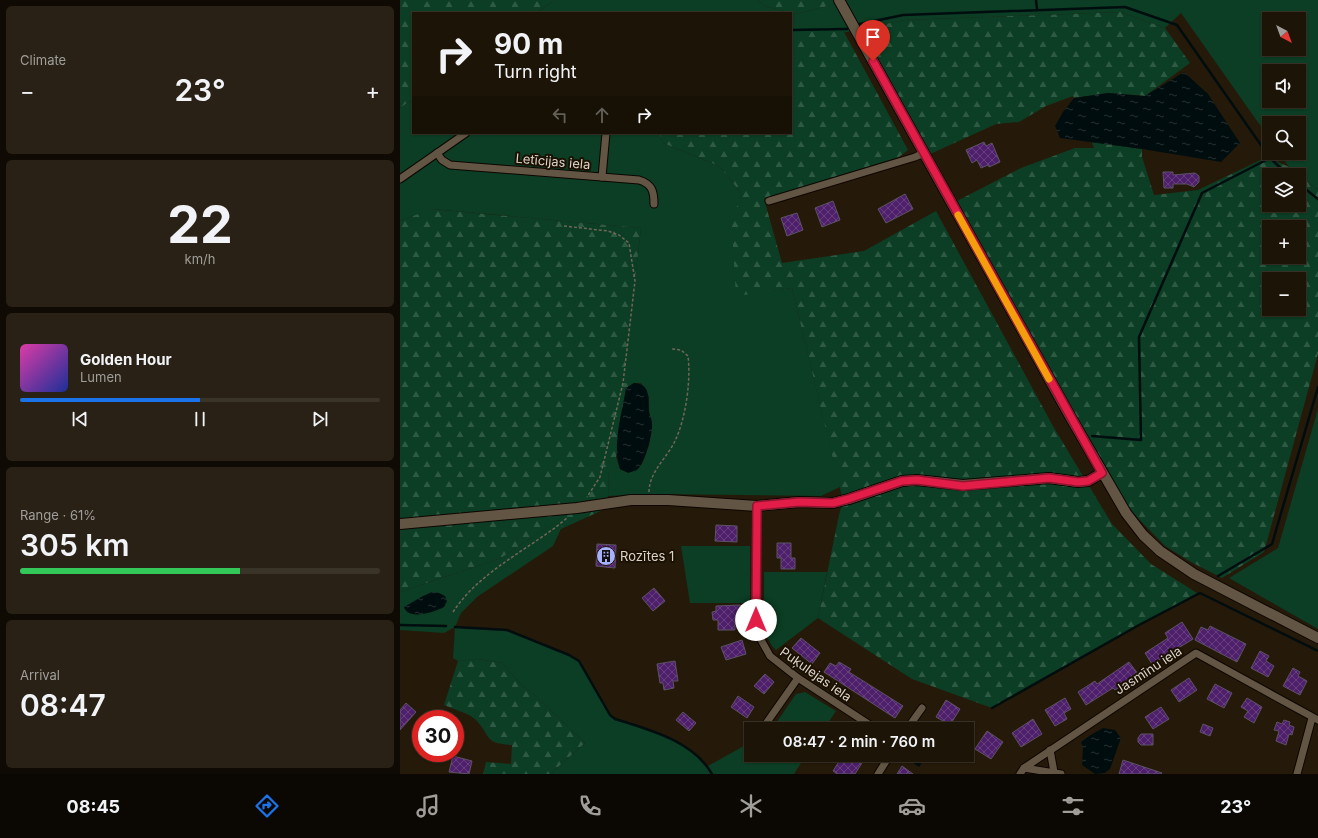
<!DOCTYPE html>
<meta charset="utf-8">
<style>
:root{--surface:#1c1407;--page:#292115;--text:#f1f3f6;--muted:#a09e9b;--line:#3a3328;--accent:#1a73e8}
body{margin:0;font-family:Inter,sans-serif;background:var(--page);color:var(--text);height:100vh;display:flex;flex-direction:column;font-size:15px;white-space:nowrap}
*{box-sizing:border-box;margin:0}
p{font-size:13px;color:var(--muted)}
.icon{flex:none;width:22px;height:22px;fill:none;stroke:currentColor;stroke-width:2;stroke-linecap:round;stroke-linejoin:round}
.map{position:relative;flex:1;overflow:hidden}
.side{display:flex;flex-direction:column;gap:6px;padding:6px;background:#0f0b04;width:400px}
.side>*{flex:none}
.banner{position:absolute;left:12px;top:12px;width:380px;height:122px;border-radius:0px;box-shadow:0 1px 3px #0004,0 0 0 1px var(--line);background:#1c1407;color:var(--text);overflow:hidden}
.needle{width:26px;rotate:139deg}
.buttons{position:absolute;left:862px;top:12px;display:grid;gap:8px}
.buttons a{display:grid;place-items:center;width:44px;height:44px;border-radius:0px;background:var(--surface);box-shadow:0 1px 3px #0004,0 0 0 1px var(--line);font-size:20px}
.speed{position:absolute;left:12px;top:710px;display:flex;gap:8px;font-size:20px;font-weight:700;text-align:center}
.speed>*{display:grid;place-content:center;width:52px;height:52px;border-radius:50%;background:var(--surface);box-shadow:0 1px 3px #0004,0 0 0 1px var(--line);line-height:1}
.speed .limit{border:6px solid #d22;background:#fff;color:#111}
.pin{position:absolute;display:grid;place-items:center;width:34px;height:34px;color:#fff;margin:-41px -17px;border-radius:50% 50% 50% 0;rotate:-45deg;box-shadow:0 0 4px #0007}
.pin .icon{rotate:45deg}
.me{position:absolute;width:44px;margin:-22px;rotate:0deg;stroke-linejoin:round;filter:drop-shadow(0 0 3px #0008)}
.turn{display:flex;align-items:center;gap:14px;height:84px;padding:0 16px;font-size:18px}
.turn .icon{width:52px;height:52px;stroke-width:2.5}
.turn b{display:block;font-size:28px;line-height:34px}
.lanes{display:flex;align-items:center;height:38px;padding:0 16px;background:#0003;justify-content:center;gap:20px;direction:ltr}
.lanes .off{opacity:.35}
.big{font-size:30px;font-weight:600;line-height:1.1}
.side .widget{flex:1;display:flex;flex-direction:column;justify-content:center;gap:6px;min-width:0;padding:0 14px;border-radius:6px;background:var(--page)}
.side .dial{align-items:center;gap:0}
.dial b{font-size:52px;line-height:1}
.song{display:flex;align-items:center;gap:12px}
.cover{width:48px;height:48px;border-radius:6px;background:linear-gradient(135deg,hsl(320 70% 55%),hsl(230 70% 35%))}
.played{height:4px;border-radius:2px;background:linear-gradient(90deg,var(--accent) 50%,var(--line) 50%)}
.keys{display:flex;justify-content:space-around;direction:ltr}
.heat{display:flex;justify-content:space-between;align-items:center;font-size:22px;direction:ltr}
.charge{height:6px;border-radius:3px;background:linear-gradient(90deg,#34c759 61%,var(--line) 0)}
.trip{position:absolute;left:344px;top:722px;width:230px;height:40px;border-radius:0px;background:var(--surface);box-shadow:0 1px 3px #0004,0 0 0 1px var(--line);font-weight:600;line-height:40px;text-align:center}
.menu{display:flex;height:64px;justify-content:space-around;align-items:center;background:#0b0803;color:var(--muted)}
.menu .icon{width:28px;height:28px}
.menu .on{color:var(--accent)}
.menu b{font-size:18px;color:var(--text)}
main{display:flex;flex:1;min-height:0}
.map>svg:first-child{display:block}
.grass{fill:#0b3e24;fill-rule:evenodd}
.forest{fill:url(#forest-firs);fill-rule:evenodd}
.water{fill:url(#water-ripples)}
.lines{fill:none;stroke-linecap:round;stroke-linejoin:round}
.stream{stroke:#000d0f;stroke-width:2.5}
.building{fill:url(#building-cross-hatch);stroke:#5c5265}
.street-casing{stroke:#0e0500;stroke-width:9}
.secondary-casing{stroke:#0e0500;stroke-width:12}
.path{stroke:#716759;stroke-width:1.5;stroke-dasharray:3 2;stroke-linecap:butt}
.street{stroke:#625543;stroke-width:7}
.secondary{stroke:#625543;stroke-width:10}
.route-casing{stroke:#92132f;stroke-width:10}
.route{stroke:#e11d48;stroke-width:7}
.slow{stroke:#f59e0b;stroke-width:7}
.labels{text-anchor:middle;dominant-baseline:central;stroke-width:4;stroke-linejoin:round;paint-order:stroke}
.street-label{font-size:13px;fill:#dcd4ca;stroke:#1b1103}
.poi-label{font-size:13px;fill:#dcd4ca;stroke:#1b1103;text-anchor:start}
</style>
<main>
<section class="side">
<div class="widget"><p>Climate</p>
<div class="heat"><a>−</a><b class="big">23°</b><a>+</a></div>
</div>
<div class="widget dial"><b>22</b><p>km/h</p></div>
<div class="widget">
<div class="song"><i class="cover"></i><div><b>Golden Hour</b><p>Lumen</p></div></div>
<div class="played"></div>
<div class="keys"><svg class="icon" aria-label="previous" viewBox="0 0 24 24"><path d="M18 5L8 12l10 7zM5 5v14"/></svg><svg class="icon" aria-label="pause" viewBox="0 0 24 24"><path d="M8 5v14M16 5v14"/></svg><svg class="icon" aria-label="next" viewBox="0 0 24 24"><path d="M6 5l10 7-10 7zM19 5v14"/></svg></div>
</div>
<div class="widget"><p>Range · 61%</p><b class="big">305 km</b><div class="charge"></div></div>
<div class="widget"><p>Arrival</p><b class="big">08:47</b></div>
</section>
<div class="map">
<svg width="918" height="774" viewBox="0 0 918 774">
<defs>
<pattern id="forest-firs" width="22" height="20" patternUnits="userSpaceOnUse"><rect width="22" height="20" fill="#0b3e24"/><path d="M5 1l3.5 6h-7zM16 11l3.5 6h-7z" fill="#2e5942"/></pattern>
<pattern id="water-ripples" width="26" height="14" patternUnits="userSpaceOnUse"><rect width="26" height="14" fill="#000d0f"/><path d="M2 4q2-2 4 0t4 0M15 11q2-2 4 0t4 0" fill="none" stroke="#252f31"/></pattern>
<pattern id="building-cross-hatch" width="8" height="8" patternUnits="userSpaceOnUse"><rect width="8" height="8" fill="#4e1f6b"/><path d="M0 0l8 8M0 8l8-8" fill="none" stroke="#673f7f"/></pattern>
</defs>
<rect width="100%" height="100%" fill="#251a09"/>
<g class="grass">
<path d="M155,0H358L364,6L396,14L442,2V0H918V190L889,167L879,153H899V123H869V138L781,13L765,28L721,12L505,20L442,33L391,32V13H136ZM869,19H899V49H869ZM869,71H899V101H869Z"/>
<path d="M13,99V133H259L263,143L319,166L341,193L336,295L392,288L440,487L421,496L255,494L208,496L209,469H220L228,473L242,464L249,445L252,424L249,412V397L241,383H223L241,228L32,209L0,221V108Z"/>
<path d="M918,409V629L829,578L878,548Z"/>
<path d="M164,516L161,529L153,546L77,597L61,613L55,627L107,630L169,655L179,661L210,715L215,719C248,730 285,740 308,766L351,742V755H406L394,774H150L185,743L139,699L121,684L102,663L77,659L58,661L53,658L55,627L44,633L0,630V592L101,558Z"/>
<path d="M281,546H350V603H290Z"/>
<path d="M364,572H427L418,618L376,650L372,646L364,631Z"/>
<path d="M405,692L436,711L424,729H372L396,694Z"/>
</g>
<g class="forest">
<path d="M0,0H155L136,13H13V99L0,108Z"/>
<path d="M358,0H433L435,4L396,14L364,6Z"/>
<path d="M721,12L765,28L790,63L745,96L708,93L674,98L673,96L646,106L619,122L596,124L528,155L460,29L505,20Z"/>
<path d="M391,32H444L508,150L499,157L364,199L382,263L464,251L536,211L654,428L712,524L751,564L797,593L592,708L512,679L418,618L439,515L443,501L392,288L336,296L331,213L340,203L341,193L319,166L263,143L259,133H391Z"/>
<path d="M692,142L742,149V157L754,195L798,190L867,157L889,167L918,190V354L864,552L822,578L791,562L765,546L730,510L674,416L557,201L621,168L675,148H694ZM869,175H899V205H869ZM869,227H899V257H869ZM869,279H899V309H869Z"/>
<path d="M31,209L241,228L223,383H234L226,388L216,457L220,469H209L208,496L205,509L161,529L163,517L101,558L0,592V221Z"/>
<path d="M77,659L102,663L121,684L139,699L185,743L150,774H83L86,762L111,764L112,745C83,743 92,737 76,720C69,713 53,709 44,705L58,661Z"/>
</g>
<g class="water">
<path d="M784,72L808,94L840,143L821,162L742,149L660,138L655,126L663,112L674,98L708,93L745,96Z"/>
<path d="M234,383C251,384 248,398 249,411C249,415 252,419 252,423C253,433 245,464 237,470C234,471 231,472 228,473L220,469C212,443 222,414 226,388Z"/>
<path d="M32,592L39,593L45,596L47,601L44,607C34,612 8,621 4,607L23,596Z"/>
<path d="M703,728L715,730L721,738L710,769L705,773L695,774L682,765L683,748L681,742L689,736Z"/>
<path d="M506,755H527L519,767L504,757Z"/>
</g>
<g class="lines">
<g class="stream">
<path d="M636,0L637,9"/>
<path d="M460,24L503,15L725,7L777,25L870,158L888,175"/>
<path d="M391,30L447,29"/>
<path d="M899,184L918,199"/>
<path d="M692,436L741,440L739,337L802,193L870,158"/>
<path d="M818,576L872,544L918,387"/>
<path d="M0,625L46,626"/>
<path d="M55,627L107,630L169,655L179,661L210,715L215,719C250,730 293,741 312,774"/>
<path d="M592,708L739,625L800,593L918,651"/>
</g>
</g>
<g class="building">
<path d="M584,142L586,146L592,143L600,162L589,167L588,165L581,168L577,160L572,163L566,150Z"/>
<path d="M763,172H773V175L795,173L799,176V182L794,187L787,184H773V188H764Z"/>
<path d="M505,194L513,209L486,223L478,209Z"/>
<path d="M433,201L440,220L422,227L415,208Z"/>
<path d="M397,213L403,230L387,236L381,218Z"/>
<path d="M316,525L337,526V542L315,541Z"/>
<path d="M377,543H391V558H395V569H381V558H377Z"/>
<path d="M197,544L216,545L215,568L196,566Z"/>
<path d="M254,588L265,601L253,611L242,598Z"/>
<path d="M340,605V618H335V630H318V620H313L312,612L316,611V606Z"/>
<path d="M782,622L793,639L752,664L745,653L768,638L765,633Z"/>
<path d="M810,626L846,644L837,662L795,640L801,627L808,630Z"/>
<path d="M401,638L420,653L412,664L392,648Z"/>
<path d="M342,640L346,654L326,660L321,647Z"/>
<path d="M860,651L869,656L866,661L874,666L868,677L851,668Z"/>
<path d="M275,661L278,681H273L274,688L264,690L263,683H260L257,664Z"/>
<path d="M439,662L451,669L449,672L503,706L495,718L424,672L430,663L436,666Z"/>
<path d="M729,662L738,674L715,690L713,688L686,705L678,692L695,681L697,684Z"/>
<path d="M893,668L900,672L898,676L907,681L900,695L883,686Z"/>
<path d="M365,674L374,682L364,694L354,686Z"/>
<path d="M789,678L797,690L779,702L771,690Z"/>
<path d="M815,684L832,693L824,708L807,699Z"/>
<path d="M338,696L354,707L347,718L331,707Z"/>
<path d="M665,698L671,709L664,713L667,719L655,726L645,710Z"/>
<path d="M847,698L862,707L854,723L844,717L848,711L841,707Z"/>
<path d="M546,700L560,709L550,725L536,717Z"/>
<path d="M6,703L16,712L0,730V710Z"/>
<path d="M761,707L769,719L753,729L745,717Z"/>
<path d="M283,712L296,723L289,731L276,720Z"/>
<path d="M633,719L642,734L621,747L612,733Z"/>
<path d="M884,720L890,722L889,725L894,727L892,735L889,734L886,745L876,741L879,731L874,730L877,722L882,724Z"/>
<path d="M803,724L813,728L810,736L800,732Z"/>
<path d="M587,731L603,742L591,759L575,749Z"/>
<path d="M741,734H753V745H741L738,742V738Z"/>
<path d="M443,755H467L455,774H437L433,771Z"/>
<path d="M53,756L72,761L69,774L49,772Z"/>
<path d="M723,760L762,773L761,774H719Z"/>
<path d="M502,766L513,774H497Z"/>
</g>
<g class="lines">
<g class="street-casing">
<g id="street">
<path d="M37,153L42,160L50,165L239,180C252,184 254,191 254,204"/>
<path d="M202,177L206,133"/>
<path d="M0,179L66,133"/>
<path d="M369,201L515,157L524,153"/>
<path d="M357,506L356,620L360,638L370,656L398,678L476,729"/>
<path d="M365,725L398,678"/>
<path d="M507,729L522,708"/>
<path d="M650,750L654,772"/>
<path d="M624,768L661,774"/>
<path d="M478,774L490,755"/>
<path d="M620,774L624,768L796,653L918,720"/>
<path d="M897,774L912,718"/>
</g>
</g>
<g class="secondary-casing">
<g id="secondary">
<path d="M439,0L671,418L726,513L743,535L760,551L794,574L918,638"/>
<path d="M0,524L177,508L231,500H268L357,506L399,502L433,503L449,499L502,481L517,480L563,485L649,478L678,482L688,481L702,473"/>
</g>
</g>
<g class="path">
<path d="M164,226L208,231L219,235L229,243L235,281L223,383L200,477L187,497"/>
<path d="M249,492C249,472 267,458 275,441C286,418 291,380 288,356L281,350L272,349"/>
<path d="M53,612C77,575 121,553 156,527L167,518"/>
</g>
<use href="#street" class="street"/>
<use href="#secondary" class="secondary"/>
</g>
<g class="lines">
<g class="route-casing">
<path id="route" d="M356,620L357,506L399,502L433,503L448,499L502,481L517,480L563,486L649,478L678,482L688,481L702,473L473,61"/>
</g>
<use href="#route" class="route"/>
<path class="slow" d="M558,215L649,379"/>
</g>
<defs>
<g id="building-disc" transform="scale(1)"><circle r="9.5" fill="#a8b0fc" stroke="#1b1103"/><path d="M-4-6H4V6H1V3H-1V6H-4ZM-2.5-4.3h1.7v1.8h-1.7ZM.8-4.3h1.7v1.8H.8ZM-2.5-1h1.7V.8h-1.7ZM.8-1h1.7V.8H.8Z" fill="#111"/></g>
</defs>
<g fill-rule="evenodd">
<use href="#building-disc" x="206" y="556"/>
</g>
<g class="labels">
<g class="street-label">
<text transform="translate(153 161) rotate(5)">Letīcijas iela</text>
<text transform="translate(748 670) rotate(-33)">Jasmīnu iela</text>
<text transform="translate(416 674) rotate(35)">Puķulejas iela</text>
</g>
<g class="poi-label">
<text x="220" y="556">Rozītes 1</text>
</g>
</g>
</svg>
<div class="buttons">
<a><svg class="needle" viewBox="-14 -14 28 28"><path d="M0-13l5 13h-10z" fill="#e53935"/><path d="M0 13l5-13h-10z" fill="#a09e9b"/></svg></a>
<a><svg class="icon" aria-label="sound" viewBox="0 0 24 24"><path d="M4 9h4l5-4v14l-5-4H4zM17 9q2 3 0 6"/></svg></a>
<a><svg class="icon" aria-label="search" viewBox="0 0 24 24"><circle cx="10" cy="10" r="6"/><path d="M15 15l6 6"/></svg></a>
<a><svg class="icon" aria-label="layers" viewBox="0 0 24 24"><path d="M12 4l9 5-9 5-9-5zM3 14l9 5 9-5"/></svg></a>
<a>+</a>
<a>−</a>
</div>
<div class="speed"><div class="limit">30</div></div>
<div class="pin" style="left:473px;top:61px;background:#d93025"><svg class="icon" aria-label="arrive" viewBox="0 0 24 24"><path d="M6 21V4h12l-3 4 3 4H6"/></svg></div>
<svg class="me" style="left:356px;top:620px" viewBox="-20 -20 40 40"><circle r="19" fill="#fff"/><path d="M0-13L10 11 0 6-10 11z" fill="#e11d48"/></svg>
<div class="trip">08:47 · 2 min · 760 m</div>
<div class="banner">
<div class="turn"><svg class="icon" aria-label="right" viewBox="0 0 24 24"><path d="M7 20v-9h11M14 6l5 5-5 5"/></svg><div><b>90 m</b>Turn right</div></div>
<div class="lanes"><svg class="icon off" aria-label="left" viewBox="0 0 24 24"><path d="M17 20v-9H6M10 6l-5 5 5 5"/></svg><svg class="icon off" aria-label="ahead" viewBox="0 0 24 24"><path d="M12 20V5M6 11l6-6 6 6"/></svg><svg class="icon" aria-label="right" viewBox="0 0 24 24"><path d="M7 20v-9h11M14 6l5 5-5 5"/></svg></div>
</div>
</div>
</main>
<nav class="menu">
<b>08:45</b>
<svg class="icon on" aria-label="directions" viewBox="0 0 24 24"><path d="M12 3l9 9-9 9-9-9zM9 14v-3h6M13 9l2 2-2 2"/></svg>
<svg class="icon" aria-label="music" viewBox="0 0 24 24"><path d="M9 18V5l10-2v13"/><circle cx="6" cy="18" r="3"/><circle cx="16" cy="16" r="3"/></svg>
<svg class="icon" aria-label="phone" viewBox="0 0 24 24"><path d="M5 4h4l2 5-3 2q2 4 5 5l2-3 5 2v4C11 20 4 13 5 4z"/></svg>
<svg class="icon" aria-label="climate" viewBox="0 0 24 24"><path d="M12 3v18M4 7l16 10M4 17L20 7"/></svg>
<svg class="icon" aria-label="car" viewBox="0 0 24 24"><path d="M5 17H2v-5l4-1 3-4h7l3 4 3 1v5h-3M9 17h6M6 11h13"/><circle cx="7" cy="17" r="2"/><circle cx="17" cy="17" r="2"/></svg>
<svg class="icon" aria-label="filters" viewBox="0 0 24 24"><path d="M4 7h16M4 17h16"/><circle cx="9" cy="7" r="2"/><circle cx="15" cy="17" r="2"/></svg>
<b>23°</b>
</nav>
